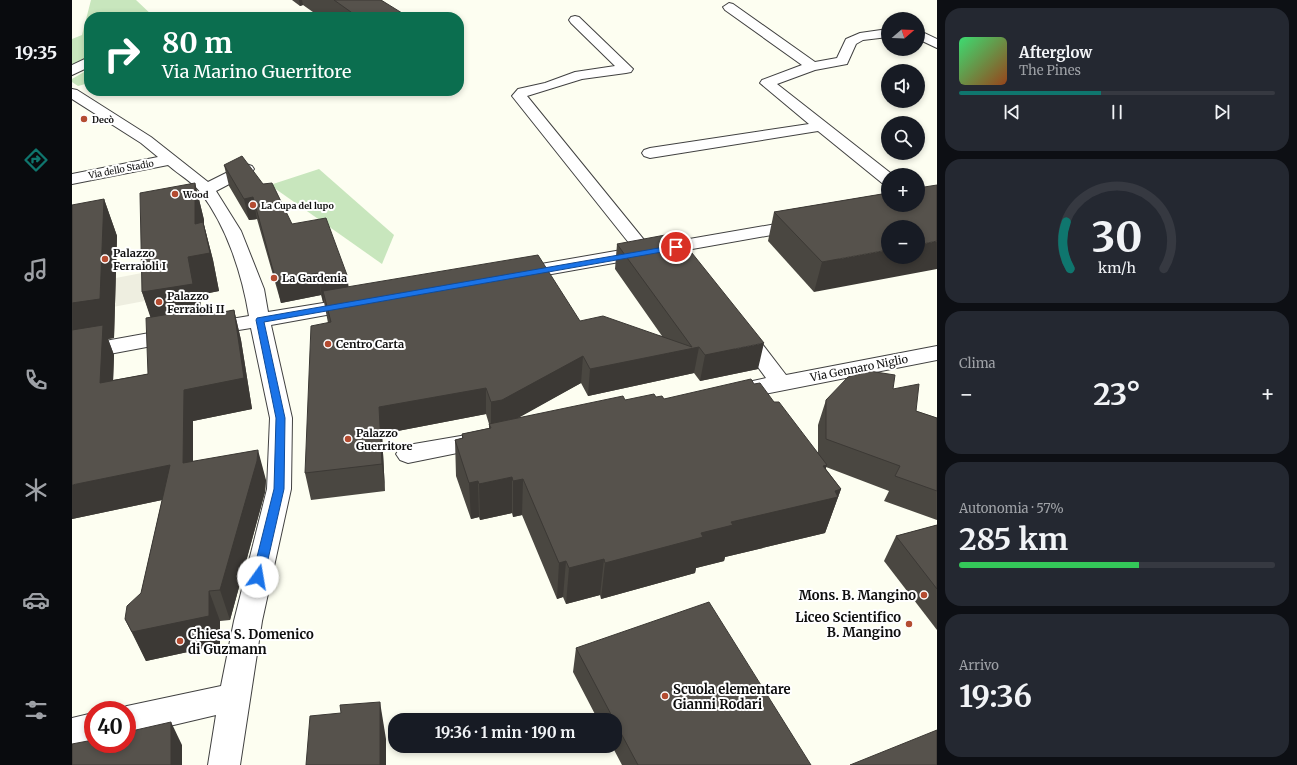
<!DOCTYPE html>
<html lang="it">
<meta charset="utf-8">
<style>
:root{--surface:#171b24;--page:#242831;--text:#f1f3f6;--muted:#9ea1a6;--line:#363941;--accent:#0f766e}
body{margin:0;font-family:Merriweather,serif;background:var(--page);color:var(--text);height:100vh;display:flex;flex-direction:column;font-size:15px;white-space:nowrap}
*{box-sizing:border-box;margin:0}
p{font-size:13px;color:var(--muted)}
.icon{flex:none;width:22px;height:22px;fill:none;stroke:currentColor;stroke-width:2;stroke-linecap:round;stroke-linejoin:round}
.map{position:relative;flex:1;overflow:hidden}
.drawer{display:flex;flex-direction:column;gap:8px;padding:8px;background:#0d0f14;width:360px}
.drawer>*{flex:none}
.banner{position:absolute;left:12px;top:12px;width:380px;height:84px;border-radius:16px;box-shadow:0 2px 6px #0003;background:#0b6e4f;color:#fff;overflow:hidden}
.needle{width:26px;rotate:71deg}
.fabs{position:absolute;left:809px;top:12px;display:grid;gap:8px}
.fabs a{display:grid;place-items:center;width:44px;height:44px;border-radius:50%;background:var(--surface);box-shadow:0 2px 6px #0003;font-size:20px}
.speed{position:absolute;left:12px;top:701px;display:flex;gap:8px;font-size:20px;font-weight:700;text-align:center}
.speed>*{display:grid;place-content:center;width:52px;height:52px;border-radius:50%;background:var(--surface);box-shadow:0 2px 6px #0003;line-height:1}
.speed .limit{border:6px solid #d22;background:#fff;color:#111}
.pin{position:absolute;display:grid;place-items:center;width:34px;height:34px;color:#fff;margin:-17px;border:2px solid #fff;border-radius:50%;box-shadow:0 1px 4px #0007}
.me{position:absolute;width:44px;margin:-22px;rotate:13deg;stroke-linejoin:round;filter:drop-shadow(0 0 3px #0008)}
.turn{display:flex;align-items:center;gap:14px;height:84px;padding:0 12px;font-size:18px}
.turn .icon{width:52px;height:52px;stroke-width:2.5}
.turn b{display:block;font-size:28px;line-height:34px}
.big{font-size:30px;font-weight:700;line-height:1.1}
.drawer .card{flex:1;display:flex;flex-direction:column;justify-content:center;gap:6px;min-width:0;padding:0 14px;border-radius:16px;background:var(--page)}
.drawer .dial{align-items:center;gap:0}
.dial svg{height:104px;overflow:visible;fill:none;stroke:var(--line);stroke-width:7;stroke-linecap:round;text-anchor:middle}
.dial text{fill:var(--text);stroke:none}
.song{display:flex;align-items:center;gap:12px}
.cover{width:48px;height:48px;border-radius:6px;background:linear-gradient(135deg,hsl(140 70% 55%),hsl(20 70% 35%))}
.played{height:4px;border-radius:2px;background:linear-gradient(90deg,var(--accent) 45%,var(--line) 45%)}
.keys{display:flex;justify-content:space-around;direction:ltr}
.heat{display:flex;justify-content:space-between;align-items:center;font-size:22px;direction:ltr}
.charge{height:6px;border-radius:3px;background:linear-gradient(90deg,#34c759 57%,var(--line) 0)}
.trip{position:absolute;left:316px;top:713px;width:234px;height:40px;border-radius:16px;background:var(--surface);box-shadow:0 2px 6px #0003;font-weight:700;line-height:40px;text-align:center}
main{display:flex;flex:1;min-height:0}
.tab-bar{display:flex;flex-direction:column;width:72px;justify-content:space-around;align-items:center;background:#090b0e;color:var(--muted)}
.tab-bar .icon{width:28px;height:28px}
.tab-bar .on{color:var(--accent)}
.tab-bar b{font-size:18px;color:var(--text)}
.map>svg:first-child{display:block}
.green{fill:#c8e6bd}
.plaza{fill:#eeeee0}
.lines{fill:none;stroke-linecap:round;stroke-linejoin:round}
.minor-casing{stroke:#414141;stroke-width:2}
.minor{fill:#fff;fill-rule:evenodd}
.wall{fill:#4a4741}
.shaded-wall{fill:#3c3935}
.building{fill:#56524c;stroke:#3c3935}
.route{fill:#1a73e8;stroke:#114b97}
.poi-dot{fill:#b44c31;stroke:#fff;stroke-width:1.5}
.labels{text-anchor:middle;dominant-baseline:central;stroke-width:4;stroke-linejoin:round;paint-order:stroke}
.far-poi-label{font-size:9px;font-weight:bold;fill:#0e0e0e;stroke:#fff;text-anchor:start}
.far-street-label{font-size:9px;fill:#0e0e0e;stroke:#fff}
.poi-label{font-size:11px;font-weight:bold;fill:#0e0e0e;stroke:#fff;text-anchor:start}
.street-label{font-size:11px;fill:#0e0e0e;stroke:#fff}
.near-poi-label{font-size:13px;font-weight:bold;fill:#0e0e0e;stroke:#fff;text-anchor:end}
</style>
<main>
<nav class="tab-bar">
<b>19:35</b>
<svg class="icon on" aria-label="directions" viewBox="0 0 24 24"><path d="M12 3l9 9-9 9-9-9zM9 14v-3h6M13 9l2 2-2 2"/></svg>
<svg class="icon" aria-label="music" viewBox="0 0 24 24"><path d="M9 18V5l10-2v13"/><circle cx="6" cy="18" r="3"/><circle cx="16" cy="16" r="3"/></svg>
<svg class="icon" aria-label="phone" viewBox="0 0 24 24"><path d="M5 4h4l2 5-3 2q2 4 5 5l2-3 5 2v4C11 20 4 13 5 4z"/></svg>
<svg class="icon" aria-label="climate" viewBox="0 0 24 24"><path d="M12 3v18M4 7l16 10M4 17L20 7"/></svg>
<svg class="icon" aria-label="car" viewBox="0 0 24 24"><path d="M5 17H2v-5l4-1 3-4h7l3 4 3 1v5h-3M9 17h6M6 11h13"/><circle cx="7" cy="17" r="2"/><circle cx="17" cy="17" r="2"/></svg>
<svg class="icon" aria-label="filters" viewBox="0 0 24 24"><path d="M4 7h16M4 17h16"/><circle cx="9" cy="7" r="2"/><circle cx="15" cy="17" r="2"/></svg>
</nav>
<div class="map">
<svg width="865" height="765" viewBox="0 0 865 765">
<rect width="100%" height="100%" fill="#fdfef1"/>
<g class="green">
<path d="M19,0H64L82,17H17V57L0,66V39L10,35Z"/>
<path d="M17,69V83L6,86L0,82V79Z"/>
<path d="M247,169L322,235L310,264L198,185Z"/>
</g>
<path class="plaza" d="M75,272L78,300L25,310L23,282Z"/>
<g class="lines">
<g class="minor-casing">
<g id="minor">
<path d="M657,3L661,4L743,62L765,58L774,39L788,33L816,29V37L791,40L784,44L775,64L743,70L705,84L821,175H816V184L810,183L746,131L578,158L572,156L570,153L572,150L578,148L737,124L688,83L690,80L730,65L653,10L651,7Z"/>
<path d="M503,16L507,17L561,69L559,72L554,73L510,79L455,96L577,246L727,220L733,221L736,225L733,229L446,280L439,278L436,274L439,270L446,268L561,248L440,96L446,89L473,83L503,72L543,66L499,23L497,20L499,17Z"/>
<path d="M846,30L865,39V48L846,39Z"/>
<path d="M17,57V67L0,75V65Z"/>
<path d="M0,89L5,90L79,137L136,182L168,166L174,164L180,166L182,169L180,172L144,191L169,231L192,289L196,312L282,298L289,300L292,304L289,308L282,310L199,325L220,418L219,489L190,621L168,765H136L144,715L55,736V710H46L55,706L149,686L162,621L195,489L198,418L179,328L136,335L129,334L126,329L129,324L177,316C170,274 155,227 129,193C121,182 106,174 96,165L0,184V174L86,157L69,143L0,99Z"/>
<path d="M671,326L678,328L714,375L865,346V360L662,400L654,397L651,392L654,387L694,378L661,333L664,328Z"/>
<path d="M105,328L112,330L115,335L112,340L0,361V347Z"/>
<path d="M412,432L420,434L424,440L420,446L336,463L328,460L324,454L328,448L336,445Z"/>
<path d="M21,713V743L0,748V718Z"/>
</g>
</g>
<use href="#minor" class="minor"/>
</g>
<g class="wall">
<path d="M220,0H309L330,17H248L231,5L228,6Z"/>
<path d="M152,165L191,184L220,224L276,287L508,321L590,336L543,269L545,244L686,369L628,381L622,373L516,396L509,383L445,418L553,400L584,397L592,399L682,384L702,402L746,453V425L754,400L821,389L844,411L865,418V520L812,501L817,491L754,467V469L769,489L753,533L653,557L652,561L624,568L623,573L529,599L528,595L494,604L491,597L485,599L450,515L441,517L440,513L408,520L407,517L399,519L384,476L383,440L390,438V434L417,428V424L414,414L310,434L313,491L239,500L233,473L256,323L252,302H251L249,295L209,303L185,219L177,220L157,186Z"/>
<path d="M123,183L132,220V225L141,260L147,291L127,295L131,316L162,310L169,340L180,409L121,421V461L194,480L193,492L158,620L148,621V645L74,661L53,619L69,593L90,500L0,519L32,199L45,236L42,338L36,339L42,355L41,380L76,374L79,317L70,292Z"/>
<path d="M816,193L742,292L696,241L702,212Z"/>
<path d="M865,525V630L812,561L824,536Z"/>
<path d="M504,648L739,765H550L540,746H543V720H526L501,672Z"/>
</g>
<g class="shaded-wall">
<path d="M227,0H230L231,5L228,6Z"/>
<path d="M330,13V17H313Z"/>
<path d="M123,183L132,220V225L141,260L147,291L127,295L132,322L83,331L70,292L116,257L123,224Z"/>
<path d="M181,197L185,219L177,220L172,199Z"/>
<path d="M32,199L45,236L42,338L36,339L42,355L40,413L0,345V303Z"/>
<path d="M865,241V269L742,292L750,262L816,250V257H846V245Z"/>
<path d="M246,273L249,295L209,303L204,281Z"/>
<path d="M275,275L278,297L251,291L252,302H251L247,279Z"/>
<path d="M162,310L169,340L180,409L121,421V493L111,463L112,390Z"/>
<path d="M692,343L686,369L628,381L633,355Z"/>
<path d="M627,347L622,373L516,396L518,369Z"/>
<path d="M511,356L509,383L430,427L419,429V402Z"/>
<path d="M414,388V414L310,434L313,491L310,464L307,407Z"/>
<path d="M186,450L194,480L193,492L158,620L148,590Z"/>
<path d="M98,465L109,496L0,519V485Z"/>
<path d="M755,465L743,501L751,466Z"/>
<path d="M440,477V513L408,520L407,484Z"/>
<path d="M451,479L450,515L441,517V481Z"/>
<path d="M406,481L407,517L399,519L397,483Z"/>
<path d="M769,489L753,533L653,557L652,561L624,568L623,573L529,599L533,563L629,533L659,522Z"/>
<path d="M532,559L528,595L494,604L497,568Z"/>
<path d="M494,561L491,597L485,599L487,563Z"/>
<path d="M137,591L148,621V645L74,661L60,632Z"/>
<path d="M308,702L314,739V765H308Z"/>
<path d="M99,722L110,745V765H99Z"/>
</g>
<g class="building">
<path d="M262,0H309L330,13L313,17H286Z"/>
<path d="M170,156L191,184L200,183L220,224L254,218L275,275L247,279L246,273L204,281L181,197L172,199L152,165Z"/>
<path d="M123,183V224L131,222L138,253L116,257L121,284L70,292L68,193Z"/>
<path d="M865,185V241L846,245V227H816V250L750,262L702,212L816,193V205H846V188Z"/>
<path d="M32,199L28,299L0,303V205Z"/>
<path d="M604,233L692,343L633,355L627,347L518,369L511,356L430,400L419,402L414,388L307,407L310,464L233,473L239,326L259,322L251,291L466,255L508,321L531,316L620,347L545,244Z"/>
<path d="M127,309L128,316L162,310L172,378L112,390L111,463L186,450L185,461L148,590L137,591V616L60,632L53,619L55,606L69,593L98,465L0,485V330L31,325L28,383L76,374L74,318Z"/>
<path d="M797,371L823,375L821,389L847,384L844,411L865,418V491L823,476L828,466L754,439V400L776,377Z"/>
<path d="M679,379L682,384L688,383L702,402H707L755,465L751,466L769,489L763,491L766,497L659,522L661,525L629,533L631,537L533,563L532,559L497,568L494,561L487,563L451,479L441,481L440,477L407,484L406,481L397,483L383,440L391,438L390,434L419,428L417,424L551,396L553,400L582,394L584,397L590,396L592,399Z"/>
<path d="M865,525V589L824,536Z"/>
<path d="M637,602L739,765H566L543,722V720H542L504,648Z"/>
<path d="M308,702V765H234L238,716L269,713L268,705Z"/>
<path d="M99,722V765H0V744L21,740V744H55V732Z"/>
<path d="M865,730V765H778Z"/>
</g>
<path class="route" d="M604,245H607V249L192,322L213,418L212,489L192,577L190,580H182L180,577L202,489L204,418L184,320L185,318Z"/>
<g class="poi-dot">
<circle cx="12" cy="119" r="4"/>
<circle cx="103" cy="194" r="4"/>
<circle cx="181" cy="205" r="4"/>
<circle cx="33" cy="259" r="4"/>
<circle cx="202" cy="278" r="4"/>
<circle cx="87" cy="302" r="4"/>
<circle cx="256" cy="344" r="4"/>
<circle cx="276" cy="439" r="4"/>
<circle cx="852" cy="595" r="4"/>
<circle cx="837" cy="624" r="4"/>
<circle cx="108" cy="641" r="4"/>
<circle cx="593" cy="696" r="4"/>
</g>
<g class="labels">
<g class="far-poi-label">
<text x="20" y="119">Decò</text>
<text x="111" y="194">Wood</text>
<text x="189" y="205">La Cupa del lupo</text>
</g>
<g class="far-street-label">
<text transform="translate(49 169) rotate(-11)">Via dello Stadio</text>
</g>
<g class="poi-label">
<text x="41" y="253">Palazzo<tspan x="41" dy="13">Ferraioli I</tspan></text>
<text x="210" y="278">La Gardenia</text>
<text x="95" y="296">Palazzo<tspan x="95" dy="13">Ferraioli II</tspan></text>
<text x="264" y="344">Centro Carta</text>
<text x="284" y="433">Palazzo<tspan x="284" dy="13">Guerritore</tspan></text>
</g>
<g class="street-label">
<text transform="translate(787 368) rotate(-11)">Via Gennaro Niglio</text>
</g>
<g class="near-poi-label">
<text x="844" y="595">Mons. B. Mangino</text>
<text x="829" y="617">Liceo Scientifico<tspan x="829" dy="15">B. Mangino</tspan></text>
<text x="116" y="634" text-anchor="start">Chiesa S. Domenico<tspan x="116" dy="15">di Guzmann</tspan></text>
<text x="601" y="689" text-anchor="start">Scuola elementare<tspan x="601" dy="15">Gianni Rodari</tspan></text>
</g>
</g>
</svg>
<div class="fabs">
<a><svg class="needle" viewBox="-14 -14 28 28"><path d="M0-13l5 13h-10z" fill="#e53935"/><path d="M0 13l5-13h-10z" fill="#9ea1a6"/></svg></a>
<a><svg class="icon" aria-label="sound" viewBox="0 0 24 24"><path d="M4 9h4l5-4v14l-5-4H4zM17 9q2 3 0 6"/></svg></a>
<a><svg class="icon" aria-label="search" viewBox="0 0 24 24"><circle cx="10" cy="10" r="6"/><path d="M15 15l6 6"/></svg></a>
<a>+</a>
<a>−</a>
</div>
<div class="speed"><div class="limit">40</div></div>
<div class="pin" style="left:604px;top:247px;background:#d93025"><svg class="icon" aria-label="arrive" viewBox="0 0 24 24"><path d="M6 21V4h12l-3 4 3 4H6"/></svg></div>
<svg class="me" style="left:186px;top:577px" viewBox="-20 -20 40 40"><circle r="19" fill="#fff"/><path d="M0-13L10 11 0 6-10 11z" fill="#1a73e8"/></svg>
<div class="trip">19:36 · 1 min · 190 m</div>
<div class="banner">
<div class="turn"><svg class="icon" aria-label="right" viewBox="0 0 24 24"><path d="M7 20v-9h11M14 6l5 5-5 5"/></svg><div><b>80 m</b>Via Marino Guerritore</div></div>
</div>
</div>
<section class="drawer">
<div class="card">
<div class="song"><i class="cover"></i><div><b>Afterglow</b><p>The Pines</p></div></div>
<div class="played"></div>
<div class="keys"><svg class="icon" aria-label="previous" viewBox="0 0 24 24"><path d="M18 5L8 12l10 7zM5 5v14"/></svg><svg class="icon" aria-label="pause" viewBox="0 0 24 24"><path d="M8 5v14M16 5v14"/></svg><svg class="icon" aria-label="next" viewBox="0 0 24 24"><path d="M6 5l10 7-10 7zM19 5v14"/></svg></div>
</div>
<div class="card dial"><svg viewBox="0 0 100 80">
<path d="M14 69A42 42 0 1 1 86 69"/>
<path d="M14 69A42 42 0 0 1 11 33" stroke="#0f766e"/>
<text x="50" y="56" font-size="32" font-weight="700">30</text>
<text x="50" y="72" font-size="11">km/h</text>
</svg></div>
<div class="card"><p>Clima</p>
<div class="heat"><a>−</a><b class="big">23°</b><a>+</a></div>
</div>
<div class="card"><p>Autonomia · 57%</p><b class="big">285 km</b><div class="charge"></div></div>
<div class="card"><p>Arrivo</p><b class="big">19:36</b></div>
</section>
</main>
